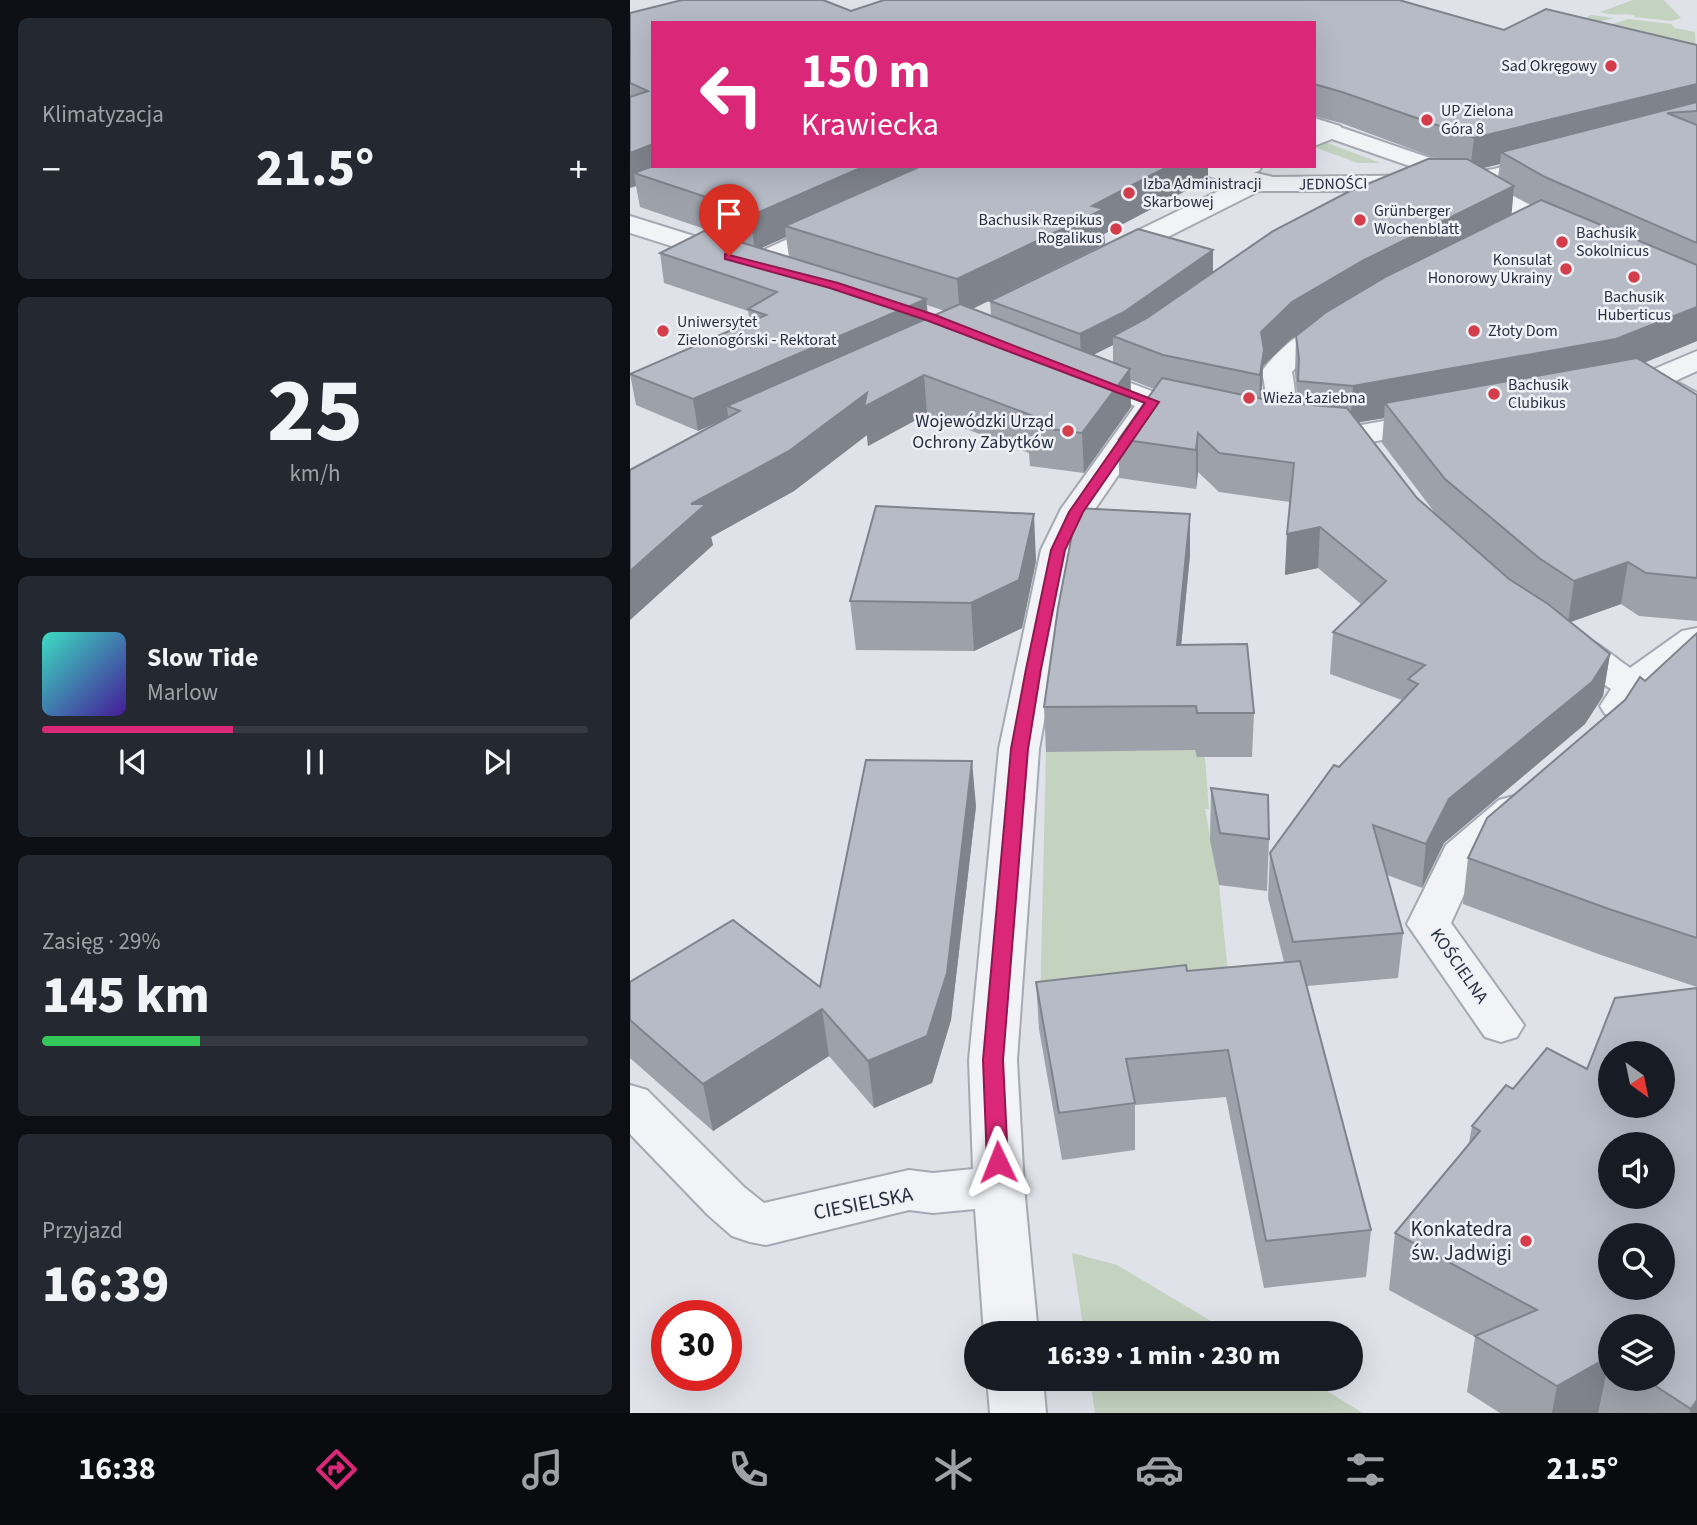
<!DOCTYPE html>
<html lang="pl">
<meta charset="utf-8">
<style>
:root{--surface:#171b24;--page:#242831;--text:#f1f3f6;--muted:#9ea1a6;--line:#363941;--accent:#db2777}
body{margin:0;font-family:"Source Sans 3",sans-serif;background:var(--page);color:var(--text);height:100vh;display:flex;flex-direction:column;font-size:26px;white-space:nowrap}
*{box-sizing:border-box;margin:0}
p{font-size:23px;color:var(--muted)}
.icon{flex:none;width:38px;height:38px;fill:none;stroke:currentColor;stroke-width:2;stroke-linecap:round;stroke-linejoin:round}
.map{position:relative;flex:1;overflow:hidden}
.panel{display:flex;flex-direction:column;gap:18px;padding:18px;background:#0d0f14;width:630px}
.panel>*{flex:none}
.hud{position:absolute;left:21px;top:21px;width:665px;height:147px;border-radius:0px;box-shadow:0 7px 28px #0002;background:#db2777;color:#fff;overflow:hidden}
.needle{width:46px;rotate:147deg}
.controls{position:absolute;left:968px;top:1041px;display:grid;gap:14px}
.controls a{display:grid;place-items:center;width:77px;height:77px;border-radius:50%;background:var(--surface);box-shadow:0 7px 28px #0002;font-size:35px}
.speed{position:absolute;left:21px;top:1300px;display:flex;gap:14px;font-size:35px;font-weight:700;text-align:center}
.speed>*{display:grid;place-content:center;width:91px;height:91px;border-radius:50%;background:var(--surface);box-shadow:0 7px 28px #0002;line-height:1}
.speed .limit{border:10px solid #d22;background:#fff;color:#111}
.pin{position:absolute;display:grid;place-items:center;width:60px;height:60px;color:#fff;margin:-72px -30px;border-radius:50% 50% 50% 0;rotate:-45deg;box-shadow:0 0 7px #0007}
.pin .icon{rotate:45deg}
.me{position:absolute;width:77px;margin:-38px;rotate:358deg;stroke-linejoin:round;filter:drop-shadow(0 0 5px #0008)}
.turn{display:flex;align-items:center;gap:24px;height:147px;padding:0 35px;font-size:32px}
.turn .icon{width:91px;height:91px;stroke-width:2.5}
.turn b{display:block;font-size:49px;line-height:60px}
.big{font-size:52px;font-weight:800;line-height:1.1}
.panel .card{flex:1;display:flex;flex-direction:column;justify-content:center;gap:10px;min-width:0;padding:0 24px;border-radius:10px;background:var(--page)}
.panel .dial{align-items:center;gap:0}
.dial b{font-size:91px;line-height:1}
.song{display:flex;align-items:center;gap:21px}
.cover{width:84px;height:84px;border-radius:10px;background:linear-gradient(135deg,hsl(170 70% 55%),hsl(260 70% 35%))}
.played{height:7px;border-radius:4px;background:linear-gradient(90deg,var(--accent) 35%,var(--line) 35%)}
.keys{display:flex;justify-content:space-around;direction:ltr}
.heat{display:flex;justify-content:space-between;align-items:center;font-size:38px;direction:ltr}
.charge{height:10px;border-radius:5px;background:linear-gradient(90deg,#34c759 29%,var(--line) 0)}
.trip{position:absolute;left:334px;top:1321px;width:399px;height:70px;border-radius:35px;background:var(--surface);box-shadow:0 7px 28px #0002;font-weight:800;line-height:70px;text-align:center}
.dock{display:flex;height:112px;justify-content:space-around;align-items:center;background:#090b0e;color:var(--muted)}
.dock .icon{width:49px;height:49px}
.dock .on{color:var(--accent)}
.dock b{font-size:32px;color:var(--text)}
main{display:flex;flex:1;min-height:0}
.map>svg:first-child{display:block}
.green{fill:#c3d3c0}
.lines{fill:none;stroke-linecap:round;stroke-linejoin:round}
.pedestrian-casing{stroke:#a4a9b3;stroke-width:4}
.minor-casing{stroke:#a4a9b3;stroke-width:4}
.pedestrian{fill:#f2f3f7;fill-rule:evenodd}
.minor{fill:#f2f3f7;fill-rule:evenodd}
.wall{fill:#9da1aa;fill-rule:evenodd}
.shaded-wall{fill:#7f838b}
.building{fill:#b6bbc6;stroke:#7f838b;stroke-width:2;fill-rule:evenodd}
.route{fill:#db2777;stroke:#8e194d;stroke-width:2}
.poi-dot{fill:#d43e4b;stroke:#eff1f6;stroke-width:2.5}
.labels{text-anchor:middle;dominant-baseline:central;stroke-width:5;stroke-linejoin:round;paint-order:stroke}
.far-poi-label{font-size:16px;fill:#272f41;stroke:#eff1f6;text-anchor:start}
.far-street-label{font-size:16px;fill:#272f41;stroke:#eff1f6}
.poi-label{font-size:18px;fill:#272f41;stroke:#eff1f6;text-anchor:end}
.street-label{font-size:18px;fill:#272f41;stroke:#eff1f6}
.near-street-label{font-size:21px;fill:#272f41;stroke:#eff1f6}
.near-poi-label{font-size:21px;fill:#272f41;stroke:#eff1f6;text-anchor:end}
</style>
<main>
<section class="panel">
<div class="card"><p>Klimatyzacja</p>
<div class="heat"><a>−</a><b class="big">21.5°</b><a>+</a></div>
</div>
<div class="card dial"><b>25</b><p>km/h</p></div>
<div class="card">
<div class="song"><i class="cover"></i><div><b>Slow Tide</b><p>Marlow</p></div></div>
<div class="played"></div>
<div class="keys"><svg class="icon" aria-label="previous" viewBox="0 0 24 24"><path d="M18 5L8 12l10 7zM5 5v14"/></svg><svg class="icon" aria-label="pause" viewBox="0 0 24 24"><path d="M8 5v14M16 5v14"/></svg><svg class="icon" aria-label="next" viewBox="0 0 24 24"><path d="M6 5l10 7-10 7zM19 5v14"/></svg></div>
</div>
<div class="card"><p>Zasięg · 29%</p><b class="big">145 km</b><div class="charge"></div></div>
<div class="card"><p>Przyjazd</p><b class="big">16:39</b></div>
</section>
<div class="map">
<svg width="1067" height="1413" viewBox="0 0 1067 1413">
<rect width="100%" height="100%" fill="#dfe2e9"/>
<g class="green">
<path d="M1003,0H1034L1051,18L1042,21L1004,17L1006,16C994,12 982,17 970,12Z"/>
<path d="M961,15L984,18L965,23L973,27L998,19L1041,24L1045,28L1065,32L1067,66L927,32Z"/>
<path d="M695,142L751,163H728L684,147Z"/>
<path d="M566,750L575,758L579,809H575L589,885L602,1011L410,1009L416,751Z"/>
<path d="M442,1253L487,1265L601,1333H454Z"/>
<path d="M460,1379H677L733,1413H465Z"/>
</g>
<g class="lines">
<g class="pedestrian-casing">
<g id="pedestrian">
<path d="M701,124L832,169L944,228L948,234L944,240L935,242L926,240L797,172L702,139L684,146V130Z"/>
<path d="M597,166H632L629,171L608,177L599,174L595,169Z"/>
<path d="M712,314L722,317L726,323L722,329L675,357L662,372C666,390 668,420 657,436L646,438L635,436L630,429L635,388L632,371C650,346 682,322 712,314Z"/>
<path d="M1067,351V371L1045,381L1067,393V414L1056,412L1010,387L1006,381L1010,375Z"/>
<path d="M803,412L814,414L819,421L814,428L726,445L715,442L710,435L715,428Z"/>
</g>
</g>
<g class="minor-casing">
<g id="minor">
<path d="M684,118L710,126L713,131L710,136L701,138L684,133Z"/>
<path d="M920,154L929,156L932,161L929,166L866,184L825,191H629L486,263L476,265L466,263L462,257L466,251L603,184L562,171L559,166H598L643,177L825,175L864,169Z"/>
<path d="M0,216L112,251L116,257L112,263L102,265L0,233Z"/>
<path d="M206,217L215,219L219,225L215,231L136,270L126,272L116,270L112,264L116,258Z"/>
<path d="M451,364L532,395L577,404L582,411L577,418L566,420L531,413L465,509L445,550L409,749L387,1060L394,1187L408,1334H354L345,1209L303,1213L279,1210L136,1245L120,1242L102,1236L78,1215L0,1134V1085L17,1090L114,1187L134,1203L279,1170L303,1173L343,1169L339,1060L369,749L411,550L431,509L505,406L440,379L436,373L440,367Z"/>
<path d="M1067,628V654L1027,684L1003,714L989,718L975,714L970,706L981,689L921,648L916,640L921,632C950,625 977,652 1000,668L1052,631Z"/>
<path d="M884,796L899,800L905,809L899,818L849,862L821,923L894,1025L887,1037L871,1042L855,1037L777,924L816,845L869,800Z"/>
<path d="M357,1379H413L416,1413H360Z"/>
</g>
</g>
<use href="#pedestrian" class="pedestrian"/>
<use href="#minor" class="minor"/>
</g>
<g class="wall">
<path d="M52,0H193L221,11L254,0H769L874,30L916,9L1067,45V341L1014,363L1067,395V621L1009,616L991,604L940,622L980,654L973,696L955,724L814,843L792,888L757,875L773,933L768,978L677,986L741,1230L736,1277L634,1288L596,1097L505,1105V1150L432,1160L409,1029L406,982L556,965L557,971L654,962L638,898L640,853L704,765L709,767L772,700L700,674L703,632L731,604L688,568L655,575L657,534L660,502L589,492L568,472L566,489L489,478V439L524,389L501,380V407L454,473L400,466L399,453L297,414L238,446L237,435L164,491L81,537L83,545L0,620V470L98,418L68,431L6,405L0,374L120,322L118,311L34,283L30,253L74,231L107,240L10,207L6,186L0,188V13ZM23,23H684V116L711,123L808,159H798L718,192L643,231L583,273V250L508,229L360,301L361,316L342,309L475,244L474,234L578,179V166H23ZM870,164L868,177L853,168H854ZM883,195L902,205L881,215ZM156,237L159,257L131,248ZM297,305L315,311L298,318ZM669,334L666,336L665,373L667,393V404L647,402L631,399L633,366L661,339ZM483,345V362L463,355ZM754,418L752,443L808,517L787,498L728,422Z"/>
<path d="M560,514V555L551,645L624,713L622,757H567L565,750L416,752L414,707Z"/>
<path d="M406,561L392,628L344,651L226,650L220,601Z"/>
<path d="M1067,633V987L971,955L833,904L838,858L995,700Z"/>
<path d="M581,788L639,839L637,891L589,885L580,840Z"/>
<path d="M346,806L321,1020L302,1083L244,1108L199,1056L83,1131L0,1058V982L190,987Z"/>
<path d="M957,1069L1067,1413H870L837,1392L845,1337L759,1290L765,1233L839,1143L842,1126L883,1089ZM980,1326L1032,1379H980Z"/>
</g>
<g class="shaded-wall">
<path d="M1067,84V111L1037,113L871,152L870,164L840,171L844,138Z"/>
<path d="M23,144V166L4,173L6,186L0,188V153Z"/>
<path d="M235,166H313L155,226L156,237L125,251L120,216Z"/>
<path d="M539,166H578V179L474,234L475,244L330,315L327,279L462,206Z"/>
<path d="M884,186L881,221L732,296L661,339L633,366L632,388L629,414L631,332L662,302L734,260Z"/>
<path d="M583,250V277L495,339L483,336V345L451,361L450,334Z"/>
<path d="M296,299L299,329L97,406L98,417L68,431L63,399Z"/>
<path d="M1067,307V341L981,376L755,403L754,418L720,424L723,386Z"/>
<path d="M500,369L501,407L454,473L452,433Z"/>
<path d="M294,375L297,414L238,446L237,435L164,491L81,537L83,545L0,620V571L61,504L237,393Z"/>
<path d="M568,433V472L566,489V450Z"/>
<path d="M404,514L406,561L392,628L344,651L341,603Z"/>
<path d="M560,514V555L547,688V645Z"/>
<path d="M690,527L688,568L655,575L657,534Z"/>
<path d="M998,562L991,604L938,623L944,581Z"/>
<path d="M980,654L973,696L955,724L814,843L792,888L796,844L819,799Z"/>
<path d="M342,761L346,806L321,1020L302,1083L244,1108L238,1061Z"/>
<path d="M192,1009L199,1056L83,1131L73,1084Z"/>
<path d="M980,1356L968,1413H922L927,1386Z"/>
<path d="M1067,1400V1413H1060L1061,1409Z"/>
</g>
<g class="building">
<path d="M52,0H193L221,11L254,0H769L874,30L916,9L1067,45V84L844,138L712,92L684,84V23H23V144L0,153V97L18,91L0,83V13Z"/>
<path d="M1067,102V111L1037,113L1067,125V243L915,177L871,152Z"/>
<path d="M798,159H837L884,186L734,260L662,302L631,332L634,350L630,375L533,355L483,336L517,318L643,231L718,192Z"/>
<path d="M23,166H235L120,216L103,211L109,208L4,173Z"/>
<path d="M291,166H539L462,206L474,209L327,279L155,226Z"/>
<path d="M911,200L1067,265V307L986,339L723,386L668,381L669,358L666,336L695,313L757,276Z"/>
<path d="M508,229L583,250L494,312L450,334L360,301Z"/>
<path d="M74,231L296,299L63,399L0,374L136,315L118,309L147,292L30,253Z"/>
<path d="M330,304L500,369L452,433L398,426L406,417L294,375L234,407L237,393L159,451L61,504H76L0,571V470L110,411L97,406Z"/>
<path d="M1007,358L1067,395V578L1016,573L998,562L944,581L909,558L815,479L755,403Z"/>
<path d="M532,378L647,402L717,408L787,498L879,579L918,604L980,654L962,682L819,799L796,844L743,825L773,933L663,942L640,853L704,765L709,767L788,684L778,679L795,665L703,632L756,581L690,527L657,534L664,463L589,453L568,433L566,450L489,439Z"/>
<path d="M246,506L404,514L389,580L341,603L220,601Z"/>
<path d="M447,508L560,514L547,645L617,644L624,713H567L566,706L414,707L428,608Z"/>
<path d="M1067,633V938L979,909L838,858L857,818L995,700L1010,677L1015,681Z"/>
<path d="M236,760L342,761L317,973L297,1036L238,1061L192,1009L73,1084L0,1020V982L103,920L190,987Z"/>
<path d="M581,788L638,795L639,839L590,833Z"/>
<path d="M670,961L741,1230L636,1241L598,1050L496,1059L505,1103L429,1113L406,982L556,965L557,971Z"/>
<path d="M1067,988V1400L1061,1409L1015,1379H1032V1326H980V1356L927,1386L845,1336L907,1310L765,1233L850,1131L842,1126L876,1085L883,1089L917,1048L957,1069L985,998ZM980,1054H1032V1106H980ZM980,1144H1032V1197H980ZM980,1236H1032V1288H980Z"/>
</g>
<path class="route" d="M95,254L208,283L305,315L529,402L453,512L435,550L411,669L398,749L373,1060L378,1162L375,1168L368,1170L360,1168L357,1162L353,1060L381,749L396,669L421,550L439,512L515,403L296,320L200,288L95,259Z"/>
<g class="poi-dot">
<circle cx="981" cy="66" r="7"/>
<circle cx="797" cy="120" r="7"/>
<circle cx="499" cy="193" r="7"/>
<circle cx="730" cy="220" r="7"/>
<circle cx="486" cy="229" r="7"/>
<circle cx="932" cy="242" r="7"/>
<circle cx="936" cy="269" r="7"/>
<circle cx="1004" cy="277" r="7"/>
<circle cx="33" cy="331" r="7"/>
<circle cx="844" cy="331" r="7"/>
<circle cx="864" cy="394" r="7"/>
<circle cx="619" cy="398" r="7"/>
<circle cx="438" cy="431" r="7"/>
<circle cx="896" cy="1241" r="7"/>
</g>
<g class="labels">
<g class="far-poi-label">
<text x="967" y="66" text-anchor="end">Sad Okręgowy</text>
<text x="811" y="111">UP Zielona<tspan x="811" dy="18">Góra 8</tspan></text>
<text x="513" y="184">Izba Administracji<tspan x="513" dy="18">Skarbowej</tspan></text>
<text x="744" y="211">Grünberger<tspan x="744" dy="18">Wochenblatt</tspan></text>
<text x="472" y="220" text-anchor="end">Bachusik Rzepikus<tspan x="472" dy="18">Rogalikus</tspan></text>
<text x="946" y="233">Bachusik<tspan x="946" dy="18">Sokolnicus</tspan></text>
<text x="922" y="260" text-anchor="end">Konsulat<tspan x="922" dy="18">Honorowy Ukrainy</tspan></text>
<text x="1004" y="297" text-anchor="middle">Bachusik<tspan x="1004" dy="18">Huberticus</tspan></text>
<text x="47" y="322">Uniwersytet<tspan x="47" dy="18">Zielonogórski - Rektorat</tspan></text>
<text x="858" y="331">Złoty Dom</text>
<text x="878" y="385">Bachusik<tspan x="878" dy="18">Clubikus</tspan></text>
<text x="633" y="398">Wieża Łaziebna</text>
</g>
<g class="far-street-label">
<text transform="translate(703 184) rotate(-1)">JEDNOŚCI</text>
</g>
<g class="poi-label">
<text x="424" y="421">Wojewódzki Urząd<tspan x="424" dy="21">Ochrony Zabytków</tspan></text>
</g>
<g class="street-label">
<text transform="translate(829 966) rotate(55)">KOŚCIELNA</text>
</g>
<g class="near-street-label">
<text transform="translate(233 1203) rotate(-11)">CIESIELSKA</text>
</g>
<g class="near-poi-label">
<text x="882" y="1229">Konkatedra<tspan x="882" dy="24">św. Jadwigi</tspan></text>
</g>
</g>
</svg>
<div class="controls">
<a><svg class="needle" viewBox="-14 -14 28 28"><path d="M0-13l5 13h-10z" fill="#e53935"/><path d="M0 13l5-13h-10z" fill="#9ea1a6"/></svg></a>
<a><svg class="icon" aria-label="sound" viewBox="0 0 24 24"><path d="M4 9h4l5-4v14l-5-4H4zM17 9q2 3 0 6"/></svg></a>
<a><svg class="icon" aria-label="search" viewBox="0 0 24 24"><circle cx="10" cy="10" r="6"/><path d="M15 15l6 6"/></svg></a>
<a><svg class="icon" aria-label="layers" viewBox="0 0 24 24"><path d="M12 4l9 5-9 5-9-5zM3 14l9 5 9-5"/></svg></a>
</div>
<div class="speed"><div class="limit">30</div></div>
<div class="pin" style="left:99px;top:256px;background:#d93025"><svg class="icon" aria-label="arrive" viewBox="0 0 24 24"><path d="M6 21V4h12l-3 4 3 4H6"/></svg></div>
<svg class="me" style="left:368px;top:1162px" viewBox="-20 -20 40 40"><path d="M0-17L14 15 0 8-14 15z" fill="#db2777" stroke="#fff" stroke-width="4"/></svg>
<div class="trip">16:39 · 1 min · 230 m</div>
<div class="hud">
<div class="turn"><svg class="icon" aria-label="left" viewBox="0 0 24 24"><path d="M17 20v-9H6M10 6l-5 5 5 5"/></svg><div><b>150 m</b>Krawiecka</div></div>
</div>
</div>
</main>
<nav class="dock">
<b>16:38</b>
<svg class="icon on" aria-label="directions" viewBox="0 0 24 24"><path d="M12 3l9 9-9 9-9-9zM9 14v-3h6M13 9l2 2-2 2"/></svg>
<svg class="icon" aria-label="music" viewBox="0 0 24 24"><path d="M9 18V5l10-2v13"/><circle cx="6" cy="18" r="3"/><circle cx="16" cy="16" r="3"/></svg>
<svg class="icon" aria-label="phone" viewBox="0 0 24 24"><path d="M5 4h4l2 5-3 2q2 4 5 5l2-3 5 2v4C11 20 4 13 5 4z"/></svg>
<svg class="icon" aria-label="climate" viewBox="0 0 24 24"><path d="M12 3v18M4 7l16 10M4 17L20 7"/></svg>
<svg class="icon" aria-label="car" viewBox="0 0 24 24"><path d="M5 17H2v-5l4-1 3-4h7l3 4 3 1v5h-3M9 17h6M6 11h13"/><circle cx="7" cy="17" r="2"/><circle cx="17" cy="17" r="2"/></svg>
<svg class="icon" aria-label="filters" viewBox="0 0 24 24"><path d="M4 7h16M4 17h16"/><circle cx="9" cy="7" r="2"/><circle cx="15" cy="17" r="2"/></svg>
<b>21.5°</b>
</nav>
